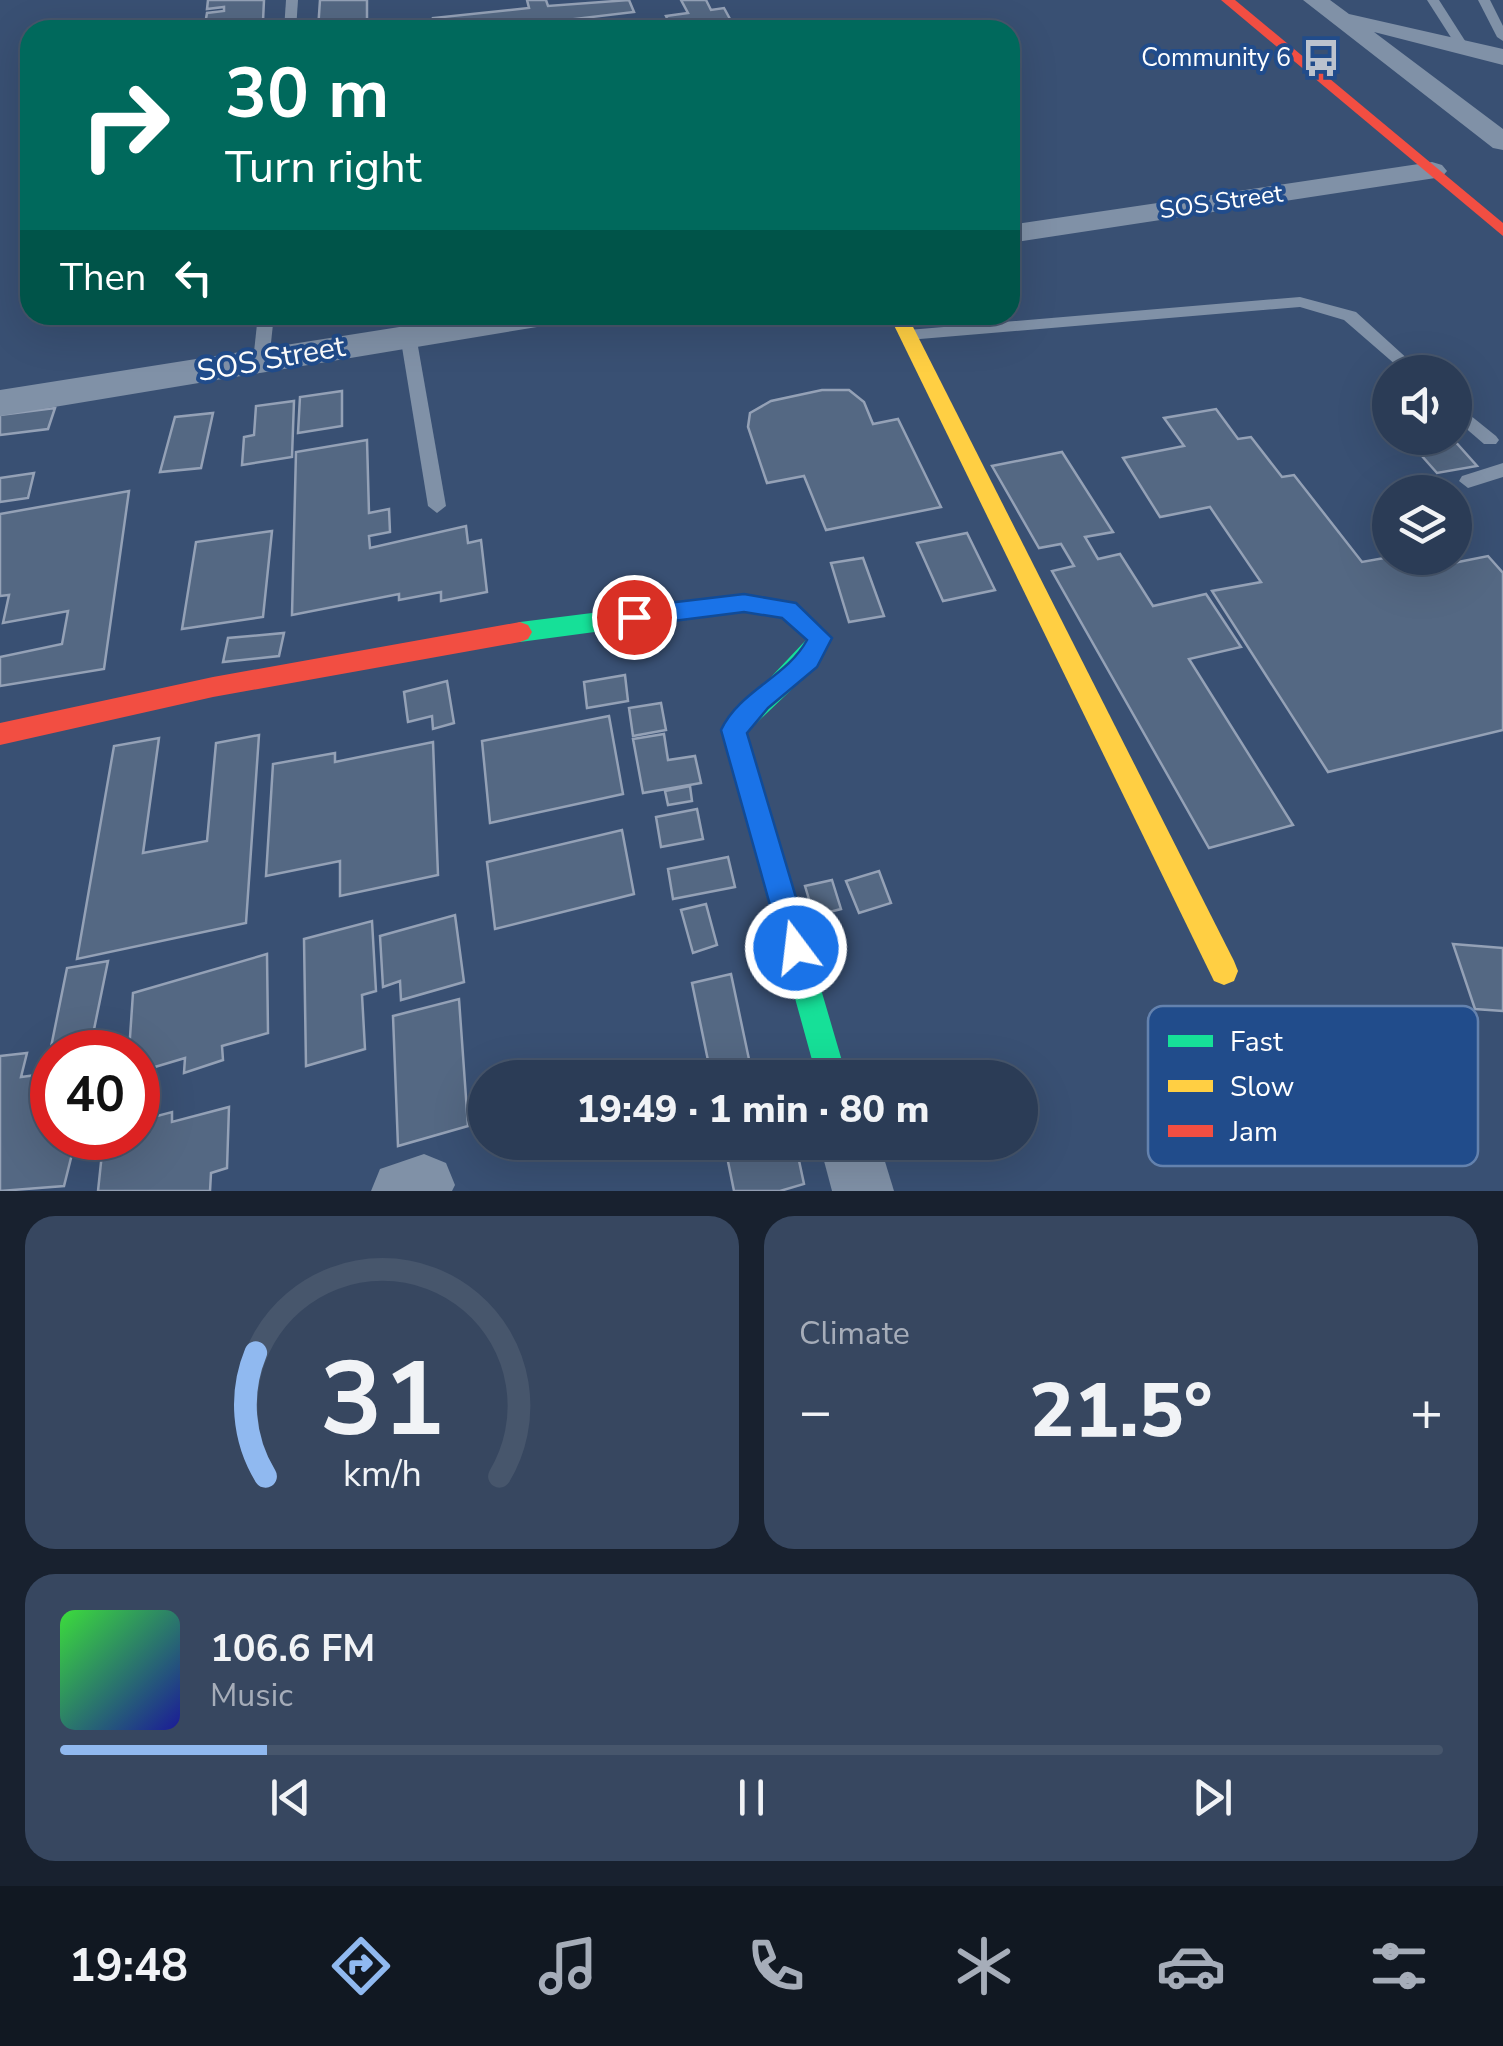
<!DOCTYPE html>
<meta charset="utf-8">
<style>
:root{--surface:#2b3c56;--page:#374760;--text:#f1f3f6;--muted:#a6adb9;--line:#47566c;--accent:#90b9f0}
body{margin:0;font-family:"Nunito Sans",sans-serif;background:var(--page);color:var(--text);height:100vh;display:flex;flex-direction:column;font-size:38px;white-space:nowrap}
*{box-sizing:border-box;margin:0}
p{font-size:32px;color:var(--muted)}
.icon{flex:none;width:55px;height:55px;fill:none;stroke:currentColor;stroke-width:2;stroke-linecap:round;stroke-linejoin:round}
.map{position:relative;height:1191px;overflow:hidden}
.sheet{display:flex;flex-direction:column;gap:25px;padding:25px;background:#18212f;flex:1}
.sheet>*{flex:none}
.banner{position:absolute;left:20px;top:20px;width:1000px;height:305px;border-radius:30px;box-shadow:0 10px 40px #0002,0 0 0 2px var(--line);background:#00695c;color:#fff;overflow:hidden}
.buttons{position:absolute;left:1372px;top:355px;display:grid;gap:20px}
.buttons a{display:grid;place-items:center;width:100px;height:100px;border-radius:50%;background:var(--surface);box-shadow:0 10px 40px #0002,0 0 0 2px var(--line);font-size:50px}
.speed{position:absolute;left:30px;top:1030px;display:flex;gap:20px;font-size:50px;font-weight:700;text-align:center}
.speed>*{display:grid;place-content:center;width:130px;height:130px;border-radius:50%;background:var(--surface);box-shadow:0 10px 40px #0002,0 0 0 2px var(--line);line-height:1}
.speed .limit{border:15px solid #d22;background:#fff;color:#111}
.pin{position:absolute;display:grid;place-items:center;width:85px;height:85px;color:#fff;margin:-42px;border:5px solid #fff;border-radius:50%;box-shadow:0 2px 10px #0007}
.me{position:absolute;width:110px;margin:-55px;rotate:345deg;stroke-linejoin:round;filter:drop-shadow(0 0 8px #0008)}
.turn{display:flex;align-items:center;gap:35px;height:210px;padding:0 40px;font-size:45px}
.turn .icon{width:130px;height:130px;stroke-width:2.5}
.turn b{display:block;font-size:70px;line-height:85px}
.then{display:flex;align-items:center;height:95px;padding:0 40px;background:#0003;gap:20px;font-size:38px}
.big{font-size:75px;font-weight:800;line-height:1.1}
.sheet .widget{flex:1;display:flex;flex-direction:column;justify-content:center;gap:15px;min-width:0;padding:0 35px;border-radius:30px;background:var(--page)}
.sheet .dial{align-items:center;gap:0}
.dial svg{height:260px;overflow:visible;fill:none;stroke:var(--line);stroke-width:7;stroke-linecap:round;text-anchor:middle}
.dial text{fill:var(--text);stroke:none}
.song{display:flex;align-items:center;gap:30px}
.cover{width:120px;height:120px;border-radius:15px;background:linear-gradient(135deg,hsl(120 70% 55%),hsl(240 70% 35%))}
.played{height:10px;border-radius:5px;background:linear-gradient(90deg,var(--accent) 15%,var(--line) 15%)}
.keys{display:flex;justify-content:space-around;direction:ltr}
.heat{display:flex;justify-content:space-between;align-items:center;font-size:55px;direction:ltr}
.sheet .tiles{flex:1;display:grid;gap:25px;grid-template-columns:1fr 1fr}
.widget:last-child{grid-column:span 2}
.trip{position:absolute;left:468px;top:1060px;width:570px;height:100px;border-radius:50px;background:var(--surface);box-shadow:0 10px 40px #0002,0 0 0 2px var(--line);font-weight:800;line-height:100px;text-align:center}
.menu{display:flex;height:160px;justify-content:space-around;align-items:center;background:#111822;color:var(--muted)}
.menu .icon{width:70px;height:70px}
.menu .current{color:var(--accent)}
.menu b{font-size:45px;color:var(--text)}
.map>svg:first-child{display:block}
.building{fill:#546883;stroke:#94a1b6;stroke-width:2.5}
.lines{fill:none;stroke-linecap:round;stroke-linejoin:round}
.lane{fill:#8091a7;fill-rule:evenodd}
.street{fill:#8091a7;fill-rule:evenodd}
.fast{fill:#16e098;fill-rule:evenodd}
.slow{fill:#ffcf43;fill-rule:evenodd}
.jam{fill:#f24e42;fill-rule:evenodd}
.route{fill:#1a73e8;stroke:#114b97;stroke-width:2.5}
.labels{text-anchor:middle;dominant-baseline:central;stroke-width:8;stroke-linejoin:round;paint-order:stroke}
.far-poi-label{font-size:25px;fill:#fff;stroke:#214c8b;text-anchor:end}
.far-street-label{font-size:25px;fill:#fff;stroke:#214c8b}
.street-label{font-size:30px;fill:#fff;stroke:#214c8b}
.key{fill:#214c8b;stroke:#6482ae;stroke-width:2.5}
.key-label{font-size:28px;fill:#fff}
</style>
<div class="map">
<svg width="1503" height="1191" viewBox="0 0 1503 1191">
<rect width="100%" height="100%" fill="#395073"/>
<g class="building">
<path d="M208,0H264L263,21L243,23L242,28L204,30L207,13L224,11V7L207,9Z"/>
<path d="M320,0H367V30H318Z"/>
<path d="M527,0H546L548,6L629,0L634,12L541,23L544,30H523L521,25L434,30L433,18L529,8Z"/>
<path d="M681,0H706L711,10L724,8L736,30H673L666,16L688,13Z"/>
<path d="M822,390H849L864,402L873,424L898,419L941,507L826,530L804,476L767,483L748,427L750,413L771,401Z"/>
<path d="M342,391V426L298,433L300,397Z"/>
<path d="M294,401L292,457L242,465L244,437L254,435L256,406Z"/>
<path d="M55,408L48,429L0,435V415Z"/>
<path d="M1216,409L1238,439L1251,437L1282,477L1294,475L1362,562L1390,557L1438,558L1443,565L1488,556L1503,573V730L1328,772L1212,591L1261,582L1210,507L1160,517L1123,458L1184,446L1164,418Z"/>
<path d="M213,413L201,468L160,472L175,417Z"/>
<path d="M1406,438H1452L1477,466L1437,473Z"/>
<path d="M367,440L369,513L389,509L390,532L369,536L370,548L466,526L468,543L481,540L487,592L441,601V592L399,600V594L292,615L296,452Z"/>
<path d="M1062,452L1113,532L1085,537L1098,559L1120,554L1153,606L1206,594L1241,647L1189,659L1293,825L1209,848L1052,571L1074,566L1061,544L1039,548L992,466Z"/>
<path d="M34,473L28,498L0,502V478Z"/>
<path d="M129,491L104,669L0,686V657L62,644L68,611L3,623L9,595L0,596V514Z"/>
<path d="M272,531L263,617L182,629L196,542Z"/>
<path d="M967,533L995,590L943,601L917,543Z"/>
<path d="M863,558L884,616L849,622L831,563Z"/>
<path d="M284,633L279,656L223,662L228,638Z"/>
<path d="M625,675L628,701L587,708L584,682Z"/>
<path d="M447,681L454,723L433,729L432,716L408,722L404,692Z"/>
<path d="M661,703L666,730L633,736L629,708Z"/>
<path d="M609,716L623,794L490,823L482,741Z"/>
<path d="M664,734L668,760L695,756L701,783L643,793L633,739Z"/>
<path d="M259,735L246,923L77,959L114,746L159,738L143,853L207,841L216,743Z"/>
<path d="M433,742L438,875L340,896V861L266,876L273,764L335,753V762Z"/>
<path d="M690,786L692,801L668,805L665,791Z"/>
<path d="M697,809L703,839L661,847L656,817Z"/>
<path d="M622,830L634,894L495,929L487,862Z"/>
<path d="M728,857L735,887L673,899L668,869Z"/>
<path d="M879,871L891,903L859,913L846,881Z"/>
<path d="M832,880L841,909L814,916L805,886Z"/>
<path d="M706,904L717,945L693,953L681,910Z"/>
<path d="M455,915L464,982L401,1000L400,981L383,987L380,936Z"/>
<path d="M372,921L376,991L362,995L365,1049L306,1066L304,939Z"/>
<path d="M1453,944L1503,948V1011L1475,1009Z"/>
<path d="M267,954L268,1033L222,1046L223,1060L184,1073L185,1058L138,1072V1052H129L133,993Z"/>
<path d="M108,961L90,1049L52,1052L49,1057L67,968Z"/>
<path d="M731,974L750,1064L711,1075L692,983Z"/>
<path d="M459,999L468,1126L398,1146L393,1016Z"/>
<path d="M27,1053L21,1077L52,1073V1138H76L64,1186L0,1191V1056Z"/>
<path d="M229,1107L227,1168L211,1173L210,1191H98L102,1153L117,1150L118,1138H138V1121L172,1112V1122Z"/>
<path d="M724,1142H795L804,1184L780,1191H734Z"/>
</g>
<g class="lines">
<g class="lane">
<path d="M286,0H298L296,30H284Z"/>
<path d="M1427,0H1439L1469,47L1467,50H1459Z"/>
<path d="M1478,0H1490L1503,26V41L1497,37Z"/>
<path d="M754,18L758,19L765,30H753L748,21Z"/>
<path d="M1300,297L1356,312L1422,372H1404L1344,320L1300,307L908,340L900,335L908,330Z"/>
<path d="M258,315H274L269,361L261,367L253,361Z"/>
<path d="M408,330L416,335L446,506L437,513L428,506L400,335Z"/>
<path d="M1455,403L1496,436L1499,440L1496,444H1484L1455,419Z"/>
<path d="M1503,463V477L1468,488L1459,481L1462,476Z"/>
</g>
<g class="street">
<path d="M1303,0H1330L1349,14L1503,49V65L1374,32L1503,129V150L1493,148Z"/>
<path d="M1432,162L1442,165L1447,171L1442,177L1010,243V225Z"/>
<path d="M475,315H560L555,323L543,326L0,416V390Z"/>
<path d="M819,1142H879L894,1191H832Z"/>
<path d="M424,1154L446,1163L455,1185L452,1191H371L380,1169Z"/>
</g>
<path class="fast" d="M744,594L796,603L832,638L811,671L746,733L847,1078H817L721,730L806,640L782,618L744,612L520,642L512,639L508,632L512,625L520,622Z"/>
<path class="slow" d="M889,315H907L1234,961L1238,971L1234,981L1224,985L1214,981Z"/>
<g class="jam">
<path d="M1221,0H1235L1503,223V236Z"/>
<path d="M520,622L528,625L532,632L528,639L520,642L213,697L0,745V723L213,677Z"/>
</g>
</g>
<path class="route" d="M744,594L796,603L832,638L817,667L768,708L747,733L811,948L807,959L796,963L786,959L782,948L721,730C739,691 787,677 807,640L782,618L744,612L634,626L626,623L622,617L626,610L634,607Z"/>
<defs>
<g id="bus-bare" transform="scale(3)"><path d="M-5-6H5V4H4V6H2V4H-2V6H-4V4H-5ZM-3.5-4V0h7V-4ZM-3.5 1.2v1.5H-2V1.2ZM2 1.2v1.5H3.5V1.2Z" fill="#bac2ce" stroke="#214c8b" stroke-width="2.5" paint-order="stroke"/></g>
</defs>
<g fill-rule="evenodd">
<use href="#bus-bare" x="1321" y="58"/>
</g>
<g class="labels">
<g class="far-poi-label">
<text x="1291" y="58">Community 6</text>
</g>
<g class="far-street-label">
<text transform="translate(1221 202) rotate(-8)">SOS Street</text>
</g>
<g class="street-label">
<text transform="translate(271 359) rotate(-10)">SOS Street</text>
</g>
</g>
<rect x="1148" y="1006" width="330" height="160" rx="15" class="key"/>
<rect x="1168" y="1035" width="45" height="12" fill="#16e098"/>
<rect x="1168" y="1080" width="45" height="12" fill="#ffcf43"/>
<rect x="1168" y="1125" width="45" height="12" fill="#f24e42"/>
<g class="key-label">
<text x="1230" y="1051">Fast</text>
<text x="1230" y="1096">Slow</text>
<text x="1230" y="1141">Jam</text>
</g>
</svg>
<div class="buttons">
<a><svg class="icon" aria-label="sound" viewBox="0 0 24 24"><path d="M4 9h4l5-4v14l-5-4H4zM17 9q2 3 0 6"/></svg></a>
<a><svg class="icon" aria-label="layers" viewBox="0 0 24 24"><path d="M12 4l9 5-9 5-9-5zM3 14l9 5 9-5"/></svg></a>
</div>
<div class="speed"><div class="limit">40</div></div>
<div class="pin" style="left:634px;top:617px;background:#d93025"><svg class="icon" aria-label="arrive" viewBox="0 0 24 24"><path d="M6 21V4h12l-3 4 3 4H6"/></svg></div>
<svg class="me" style="left:796px;top:948px" viewBox="-20 -20 40 40"><circle r="17" fill="#1a73e8" stroke="#fff" stroke-width="3"/><path d="M0-11L8 9 0 5-8 9z" fill="#fff"/></svg>
<div class="trip">19:49 · 1 min · 80 m</div>
<div class="banner">
<div class="turn"><svg class="icon" aria-label="right" viewBox="0 0 24 24"><path d="M7 20v-9h11M14 6l5 5-5 5"/></svg><div><b>30 m</b>Turn right</div></div>
<div class="then">Then<svg class="icon" aria-label="left" viewBox="0 0 24 24"><path d="M17 20v-9H6M10 6l-5 5 5 5"/></svg></div>
</div>
</div>
<section class="sheet">
<div class="tiles">
<div class="widget dial"><svg viewBox="0 0 100 80">
<path d="M14 69A42 42 0 1 1 86 69"/>
<path d="M14 69A42 42 0 0 1 11 31" stroke="#90b9f0"/>
<text x="50" y="56" font-size="32" font-weight="700">31</text>
<text x="50" y="72" font-size="11">km/h</text>
</svg></div>
<div class="widget"><p>Climate</p>
<div class="heat"><a>−</a><b class="big">21.5°</b><a>+</a></div>
</div>
<div class="widget">
<div class="song"><i class="cover"></i><div><b>106.6 FM</b><p>Music</p></div></div>
<div class="played"></div>
<div class="keys"><svg class="icon" aria-label="previous" viewBox="0 0 24 24"><path d="M18 5L8 12l10 7zM5 5v14"/></svg><svg class="icon" aria-label="pause" viewBox="0 0 24 24"><path d="M8 5v14M16 5v14"/></svg><svg class="icon" aria-label="next" viewBox="0 0 24 24"><path d="M6 5l10 7-10 7zM19 5v14"/></svg></div>
</div>
</div>
</section>
<nav class="menu">
<b>19:48</b>
<svg class="icon current" aria-label="directions" viewBox="0 0 24 24"><path d="M12 3l9 9-9 9-9-9zM9 14v-3h6M13 9l2 2-2 2"/></svg>
<svg class="icon" aria-label="music" viewBox="0 0 24 24"><path d="M9 18V5l10-2v13"/><circle cx="6" cy="18" r="3"/><circle cx="16" cy="16" r="3"/></svg>
<svg class="icon" aria-label="phone" viewBox="0 0 24 24"><path d="M5 4h4l2 5-3 2q2 4 5 5l2-3 5 2v4C11 20 4 13 5 4z"/></svg>
<svg class="icon" aria-label="climate" viewBox="0 0 24 24"><path d="M12 3v18M4 7l16 10M4 17L20 7"/></svg>
<svg class="icon" aria-label="car" viewBox="0 0 24 24"><path d="M5 17H2v-5l4-1 3-4h7l3 4 3 1v5h-3M9 17h6M6 11h13"/><circle cx="7" cy="17" r="2"/><circle cx="17" cy="17" r="2"/></svg>
<svg class="icon" aria-label="filters" viewBox="0 0 24 24"><path d="M4 7h16M4 17h16"/><circle cx="9" cy="7" r="2"/><circle cx="15" cy="17" r="2"/></svg>
</nav>
